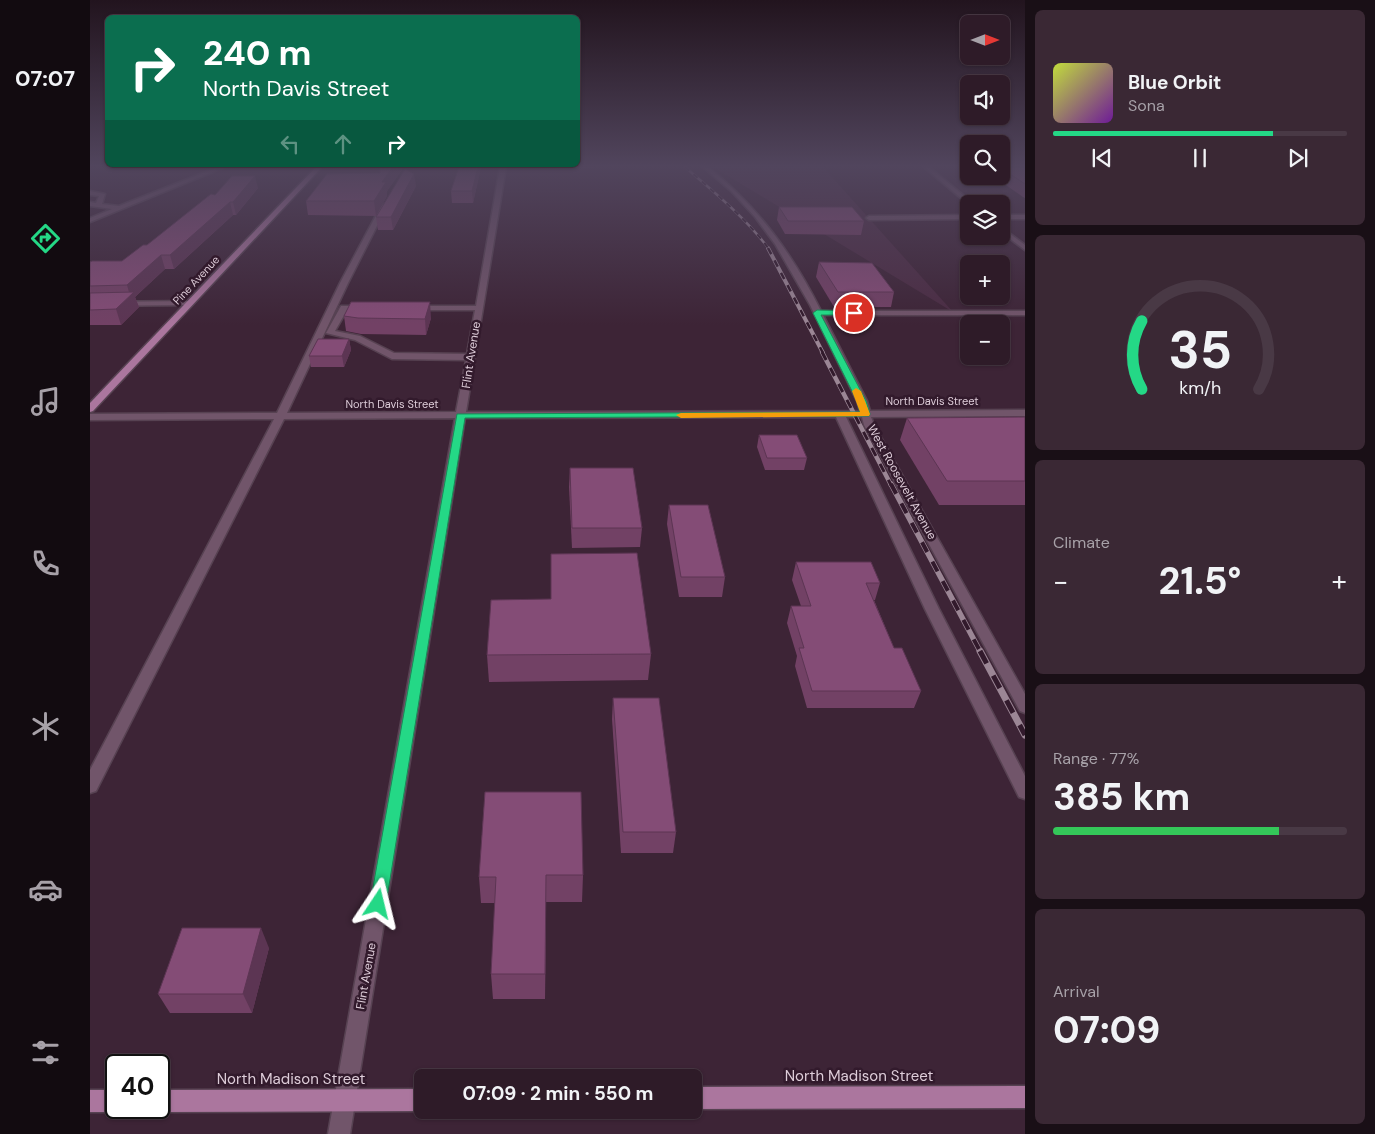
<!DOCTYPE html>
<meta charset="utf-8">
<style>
:root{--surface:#2e1b28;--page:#3a2834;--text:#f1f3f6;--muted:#a7a1a8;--line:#493945;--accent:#24d886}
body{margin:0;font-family:"DM Sans",sans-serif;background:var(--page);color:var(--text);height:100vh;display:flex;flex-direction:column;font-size:19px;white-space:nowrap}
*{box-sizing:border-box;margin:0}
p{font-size:16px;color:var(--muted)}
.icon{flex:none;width:28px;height:28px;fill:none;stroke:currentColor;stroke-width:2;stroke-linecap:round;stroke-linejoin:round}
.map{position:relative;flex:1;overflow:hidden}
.side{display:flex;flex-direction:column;gap:10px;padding:10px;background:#190f16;width:350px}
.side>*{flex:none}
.top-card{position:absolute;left:15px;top:15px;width:475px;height:152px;border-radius:8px;box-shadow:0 1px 4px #0004,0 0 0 1px var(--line);background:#0b6e4f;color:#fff;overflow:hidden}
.needle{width:32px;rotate:90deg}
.fabs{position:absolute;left:870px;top:15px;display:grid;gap:10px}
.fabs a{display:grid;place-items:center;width:50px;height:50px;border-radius:8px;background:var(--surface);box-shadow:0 1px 4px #0004,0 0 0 1px var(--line);font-size:25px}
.speed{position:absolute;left:15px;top:1054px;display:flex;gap:10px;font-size:25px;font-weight:700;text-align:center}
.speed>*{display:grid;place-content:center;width:65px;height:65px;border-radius:50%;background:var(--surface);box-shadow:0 1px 4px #0004,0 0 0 1px var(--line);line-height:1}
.speed .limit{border:2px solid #111;border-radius:8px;background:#fff;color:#111}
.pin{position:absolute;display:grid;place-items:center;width:42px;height:42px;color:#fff;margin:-21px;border:2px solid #fff;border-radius:50%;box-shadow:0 1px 5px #0007}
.me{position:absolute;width:55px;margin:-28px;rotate:10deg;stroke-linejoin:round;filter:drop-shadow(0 0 4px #0008)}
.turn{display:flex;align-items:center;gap:18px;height:105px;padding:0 15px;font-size:22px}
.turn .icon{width:65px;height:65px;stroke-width:2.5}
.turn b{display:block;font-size:35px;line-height:42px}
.lanes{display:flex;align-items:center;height:48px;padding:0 15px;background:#0003;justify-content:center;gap:25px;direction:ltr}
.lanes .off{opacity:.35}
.big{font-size:38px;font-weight:700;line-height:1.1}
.side .card{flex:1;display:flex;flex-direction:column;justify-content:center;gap:8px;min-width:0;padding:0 18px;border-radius:8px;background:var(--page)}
.side .dial{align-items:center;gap:0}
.dial svg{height:130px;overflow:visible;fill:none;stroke:var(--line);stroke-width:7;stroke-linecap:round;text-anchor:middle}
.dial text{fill:var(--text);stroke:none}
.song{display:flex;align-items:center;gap:15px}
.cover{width:60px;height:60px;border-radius:8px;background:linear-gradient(135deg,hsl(70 70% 55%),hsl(280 70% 35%))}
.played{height:5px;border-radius:2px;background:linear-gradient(90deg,var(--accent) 75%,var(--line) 75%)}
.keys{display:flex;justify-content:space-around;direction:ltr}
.heat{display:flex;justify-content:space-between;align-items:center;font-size:28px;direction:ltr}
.charge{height:8px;border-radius:4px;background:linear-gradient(90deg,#34c759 77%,var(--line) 0)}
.trip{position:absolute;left:324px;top:1069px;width:288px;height:50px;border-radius:8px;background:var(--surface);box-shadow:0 1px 4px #0004,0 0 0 1px var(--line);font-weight:700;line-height:50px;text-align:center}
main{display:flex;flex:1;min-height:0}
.menu{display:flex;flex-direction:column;width:90px;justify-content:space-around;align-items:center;background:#120b10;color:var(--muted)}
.menu .icon{width:35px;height:35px}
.menu .current{color:var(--accent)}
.menu b{font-size:22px;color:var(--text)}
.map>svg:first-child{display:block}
.built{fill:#4b2c43}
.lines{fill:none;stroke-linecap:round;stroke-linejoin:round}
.minor-casing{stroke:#574252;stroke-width:3}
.major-casing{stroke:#574252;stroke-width:3}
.minor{fill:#71556a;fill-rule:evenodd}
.major{fill:#ab769e;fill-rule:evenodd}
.rail-far4-casing{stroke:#9b8695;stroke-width:2.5}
.rail-far3-casing{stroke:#9b8695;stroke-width:4}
.rail-far2-casing{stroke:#9b8695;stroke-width:4.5}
.rail-far1-casing{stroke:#9b8695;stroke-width:5.5}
.rail-casing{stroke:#9b8695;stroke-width:7}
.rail-far4{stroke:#321a2c;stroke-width:2;stroke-dasharray:5.5;stroke-linecap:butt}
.rail-far3{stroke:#321a2c;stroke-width:2.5;stroke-dasharray:7;stroke-linecap:butt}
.rail-far2{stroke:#321a2c;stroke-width:3;stroke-dasharray:9;stroke-linecap:butt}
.rail-far1{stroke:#321a2c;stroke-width:4;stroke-dasharray:11;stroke-linecap:butt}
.rail{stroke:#321a2c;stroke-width:5;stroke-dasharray:14;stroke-linecap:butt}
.wall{fill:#724165}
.shaded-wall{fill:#5c3553}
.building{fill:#844c76;stroke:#5c3553}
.route{fill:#24d886;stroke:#178c57}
.slow{fill:#f59e0b}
.labels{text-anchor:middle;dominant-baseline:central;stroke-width:5;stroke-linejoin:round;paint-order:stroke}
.far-street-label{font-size:11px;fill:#decdd9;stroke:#321a2c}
.street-label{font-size:12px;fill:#decdd9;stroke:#321a2c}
.near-street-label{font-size:15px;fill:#decdd9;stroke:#321a2c}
</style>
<main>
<nav class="menu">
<b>07:07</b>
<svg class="icon current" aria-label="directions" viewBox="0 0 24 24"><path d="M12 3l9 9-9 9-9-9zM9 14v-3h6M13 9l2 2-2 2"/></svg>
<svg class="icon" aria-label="music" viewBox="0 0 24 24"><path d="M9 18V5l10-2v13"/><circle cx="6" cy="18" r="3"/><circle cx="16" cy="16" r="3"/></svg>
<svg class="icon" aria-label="phone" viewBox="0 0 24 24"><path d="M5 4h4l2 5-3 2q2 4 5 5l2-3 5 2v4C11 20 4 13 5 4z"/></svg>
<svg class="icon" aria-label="climate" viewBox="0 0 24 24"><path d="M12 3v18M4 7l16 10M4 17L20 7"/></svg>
<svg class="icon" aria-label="car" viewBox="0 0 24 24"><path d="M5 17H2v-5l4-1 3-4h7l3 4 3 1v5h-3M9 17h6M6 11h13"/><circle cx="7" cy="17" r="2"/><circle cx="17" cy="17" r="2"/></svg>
<svg class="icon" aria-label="filters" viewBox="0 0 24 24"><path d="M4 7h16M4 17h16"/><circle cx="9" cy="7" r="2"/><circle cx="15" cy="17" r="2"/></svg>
</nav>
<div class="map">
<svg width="935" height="1134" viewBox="0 0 935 1134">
<rect width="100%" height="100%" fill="#3d2436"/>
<path class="built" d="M623,167H733L863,312Z"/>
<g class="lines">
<g class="minor-casing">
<g id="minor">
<path d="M128,167H135L0,222V218L22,209L0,206V202L6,203L9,196L0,195V191L15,194L12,204L29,206Z"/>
<path d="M410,167H416L376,412L770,411L767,401L720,305L685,244L665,217L641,191L613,167H618C668,207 702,253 731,311H935V315H733L777,401L780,411L935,410V416L781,417L784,425L935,694V713L930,711L774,425L772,417H756L849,609L935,776V799L929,797L835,609L746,417L375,418L260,1134H238L365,418L194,419L6,791L0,793V770L184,419L0,420V414L187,413L250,283L291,206L294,204L297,206L258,283L197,413L366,412L376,360L302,359L265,340L236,333L251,306H277V310H257L245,331L270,336L304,353L377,354L385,310H324L320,308L324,306H386Z"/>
<path d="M834,167H839L884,204L879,205Z"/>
<path d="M879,215V219L779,220L776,218L779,216Z"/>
<rect x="911" y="215" width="24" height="4"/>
<path d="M911,227L935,245V250L911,232Z"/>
<path d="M102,301V305H99L0,306V302Z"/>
</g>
</g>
<g class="major-casing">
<g id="major">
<path d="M226,167H232L3,411L0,412V403Z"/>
<path d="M935,1086V1108L602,1109V1087Z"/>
<path d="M332,1089V1110H334L332,1111L69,1112L61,1108H69V1090Z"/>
<path d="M0,1090H26V1108L34,1109L26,1112H0Z"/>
</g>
</g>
<use href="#minor" class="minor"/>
<use href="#major" class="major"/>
<g class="rail-far4-casing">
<path id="rail-far4" d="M595,167C625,193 655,217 679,249"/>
</g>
<g class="rail-far3-casing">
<path id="rail-far3" d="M678,248L733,353"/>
</g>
<g class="rail-far2-casing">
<path id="rail-far2" d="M732,352L801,485"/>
</g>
<g class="rail-far1-casing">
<path id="rail-far1" d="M801,484L891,653"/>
</g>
<g class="rail-casing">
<path id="rail" d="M890,651L935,735"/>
</g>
<use href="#rail-far4" class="rail-far4"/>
<use href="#rail-far3" class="rail-far3"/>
<use href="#rail-far2" class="rail-far2"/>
<use href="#rail-far1" class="rail-far1"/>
<use href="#rail" class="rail"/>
</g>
<g class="wall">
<path d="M276,167H314L297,191V196L286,216L218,215L216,201L290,173V168Z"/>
<path d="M369,167H391L383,203H362L361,191Z"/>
<path d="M436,167H503V168H437Z"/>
<path d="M911,167H935V198L933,197L903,176H911Z"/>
<path d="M326,186L303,230H288L286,217Z"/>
<path d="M168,188L146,215H143L84,269H75L45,297L49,307L31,325H0V262L32,261L57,245L125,195Z"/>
<path d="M689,207L774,221L771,235L695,234L687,220Z"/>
<path d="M729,262L804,292L801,307H744L726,277Z"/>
<path d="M254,316L341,318L336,335L271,334L256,331Z"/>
<path d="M259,339L261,350L254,367H221L219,356Z"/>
<path d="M935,417V505H849L810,440L817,418Z"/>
<path d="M669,435L717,458L714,470H675L667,447Z"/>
<path d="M480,468L552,528L550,547L482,548L479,487Z"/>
<path d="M579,505L635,577L632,597H589L577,524Z"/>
<path d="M706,562L790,583L785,600H784L804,648L831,691L824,708H717L705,666L707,656L697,623L701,606H711L702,580Z"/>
<path d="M461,599L561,654L558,680L399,682L397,655Z"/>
<path d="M523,698L586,832L583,853H531L522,719Z"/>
<path d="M395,792L493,875L492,902H456L455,999H403L401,974L405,903H391L389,877Z"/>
<path d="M179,948L162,1013H80L68,994Z"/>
</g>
<g class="shaded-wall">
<path d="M303,167H314L297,191V196L286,216L284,201L292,182Z"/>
<path d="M388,167H391L383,203L382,191Z"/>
<path d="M324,174L326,186L303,230L301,217Z"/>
<path d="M165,176L168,188L146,215L143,202Z"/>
<path d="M140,202L143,215L84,269L80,255Z"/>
<path d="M71,255L75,269L45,297L49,307L31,325L26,309L40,296L37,285Z"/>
<path d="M340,302L341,318L336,335L335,319Z"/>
<path d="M259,339L261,350L254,367L252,356Z"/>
<path d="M456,875V902L455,999V974Z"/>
<path d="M171,928L179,948L162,1013L153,994Z"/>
</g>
<g class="building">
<path d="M290,167H303L292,182H296L284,201H216L237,174L290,173Z"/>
<path d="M369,167H388L382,191H361Z"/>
<path d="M911,167H935V184L911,168Z"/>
<path d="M315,169L324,174L301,217H286Z"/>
<path d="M142,176H165L143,202H140L80,255H71L37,285L0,286V262L2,261H32L53,245H57L121,194L125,195Z"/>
<path d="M689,207H762L774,221H698Z"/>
<path d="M729,262L782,263L804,292H748Z"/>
<path d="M44,292L26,309L0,310V293Z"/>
<path d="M261,302H340L335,319L268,318L254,316Z"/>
<path d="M228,339H259L252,356H219Z"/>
<path d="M935,417V481H857L817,418Z"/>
<path d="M669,435H707L717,458H677Z"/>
<path d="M480,468H543L552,528H482Z"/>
<path d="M579,505H618L635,577H591Z"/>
<path d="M547,553L561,654L397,655L401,600L461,599V554Z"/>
<path d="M706,562H781L790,583H776L804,648H812L831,691H722L709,648H714L701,606H721Z"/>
<path d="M523,698H569L586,832H533Z"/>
<path d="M395,792H491L493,875H456L455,974H401L406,877H389Z"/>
<path d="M92,928H171L153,994H68Z"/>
</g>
<linearGradient id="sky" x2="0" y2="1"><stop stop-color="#22141e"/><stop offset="0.51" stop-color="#51455d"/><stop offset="1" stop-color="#51455d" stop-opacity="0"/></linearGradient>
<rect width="935" height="325" fill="url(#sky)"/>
<path class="route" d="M727,310L764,311L768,313L764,315H731L776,401L780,414L779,416L375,418L296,904L294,910L288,912L282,910L280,904L367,414L770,412L767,401L723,313Z"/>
<path class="slow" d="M766,388L771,391L780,414L779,416L591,418L586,415L591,413L770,412L762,391Z"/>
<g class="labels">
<g class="far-street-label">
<text transform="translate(106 280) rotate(-47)">Pine Avenue</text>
<text x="842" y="401">North Davis Street</text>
<text x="302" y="404">North Davis Street</text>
</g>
<g class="street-label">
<text transform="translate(381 355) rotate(-81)">Flint Avenue</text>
<text transform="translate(812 482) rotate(61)">West Roosevelt Avenue</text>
<text transform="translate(276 976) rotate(-80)">Flint Avenue</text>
</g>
<g class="near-street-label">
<text x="769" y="1076">North Madison Street</text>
<text x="201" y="1079">North Madison Street</text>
</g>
</g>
</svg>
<div class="fabs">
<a><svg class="needle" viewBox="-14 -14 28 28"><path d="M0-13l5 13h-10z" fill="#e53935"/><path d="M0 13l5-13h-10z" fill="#a7a1a8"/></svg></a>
<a><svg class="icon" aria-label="sound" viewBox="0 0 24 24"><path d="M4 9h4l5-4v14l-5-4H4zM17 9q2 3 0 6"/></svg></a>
<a><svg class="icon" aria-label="search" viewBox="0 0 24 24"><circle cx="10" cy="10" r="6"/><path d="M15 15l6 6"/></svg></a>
<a><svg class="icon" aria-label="layers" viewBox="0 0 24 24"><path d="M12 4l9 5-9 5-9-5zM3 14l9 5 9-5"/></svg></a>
<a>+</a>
<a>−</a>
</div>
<div class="speed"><div class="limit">40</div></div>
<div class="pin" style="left:764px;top:313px;background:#d93025"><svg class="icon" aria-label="arrive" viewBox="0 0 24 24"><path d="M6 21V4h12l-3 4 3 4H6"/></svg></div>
<svg class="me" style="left:288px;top:904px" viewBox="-20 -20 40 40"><path d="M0-17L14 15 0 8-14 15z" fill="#24d886" stroke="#fff" stroke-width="4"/></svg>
<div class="trip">07:09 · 2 min · 550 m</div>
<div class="top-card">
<div class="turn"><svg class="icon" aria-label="right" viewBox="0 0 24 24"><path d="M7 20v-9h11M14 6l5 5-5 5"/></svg><div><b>240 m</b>North Davis Street</div></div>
<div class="lanes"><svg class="icon off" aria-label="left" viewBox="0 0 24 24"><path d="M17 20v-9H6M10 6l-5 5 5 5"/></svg><svg class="icon off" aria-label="ahead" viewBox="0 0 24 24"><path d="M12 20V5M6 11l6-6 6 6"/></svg><svg class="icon" aria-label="right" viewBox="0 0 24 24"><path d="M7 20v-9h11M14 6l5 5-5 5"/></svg></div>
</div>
</div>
<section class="side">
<div class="card">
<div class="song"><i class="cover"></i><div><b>Blue Orbit</b><p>Sona</p></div></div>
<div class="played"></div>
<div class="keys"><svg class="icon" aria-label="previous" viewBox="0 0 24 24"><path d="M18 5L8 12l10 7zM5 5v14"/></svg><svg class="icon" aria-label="pause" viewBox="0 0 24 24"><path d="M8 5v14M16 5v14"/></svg><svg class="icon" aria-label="next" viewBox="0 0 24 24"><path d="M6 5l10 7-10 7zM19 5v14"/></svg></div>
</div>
<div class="card dial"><svg viewBox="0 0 100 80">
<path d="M14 69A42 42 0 1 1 86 69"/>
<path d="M14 69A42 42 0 0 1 14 27" stroke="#24d886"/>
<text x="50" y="56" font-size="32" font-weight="700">35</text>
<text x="50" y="72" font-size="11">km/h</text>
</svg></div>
<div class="card"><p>Climate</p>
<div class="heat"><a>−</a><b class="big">21.5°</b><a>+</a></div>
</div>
<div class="card"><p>Range · 77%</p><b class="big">385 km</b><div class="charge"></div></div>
<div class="card"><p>Arrival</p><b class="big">07:09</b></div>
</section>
</main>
